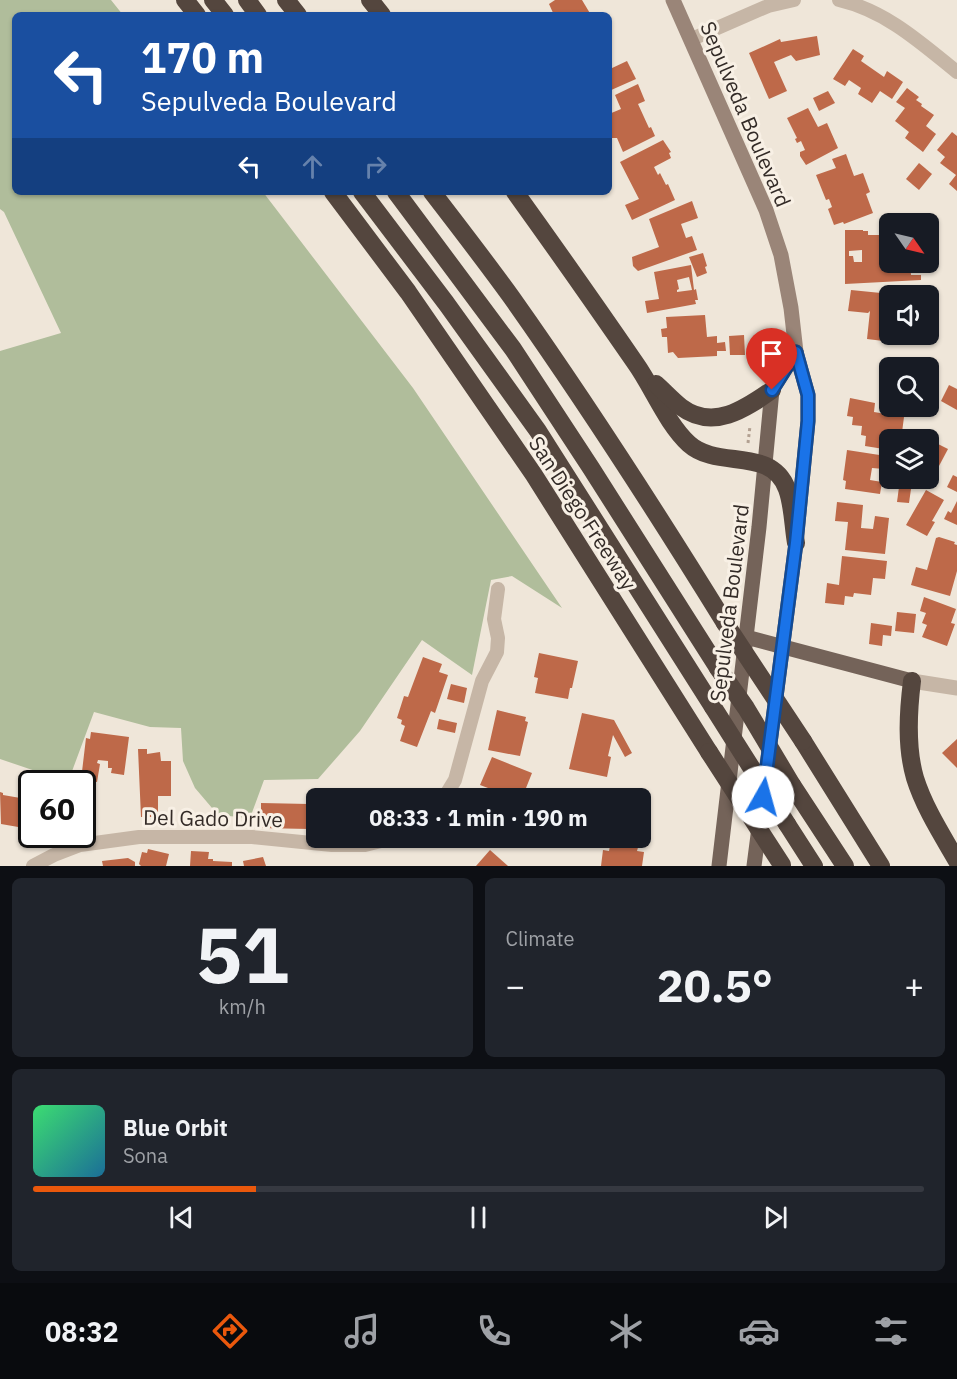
<!DOCTYPE html>
<meta charset="utf-8">
<style>
:root{--surface:#171b24;--page:#20242c;--text:#f1f3f6;--muted:#9ea1a6;--line:#363941;--accent:#ea580c}
body{margin:0;font-family:"IBM Plex Sans",sans-serif;background:var(--page);color:var(--text);height:100vh;display:flex;flex-direction:column;font-size:22px;white-space:nowrap}
*{box-sizing:border-box;margin:0}
p{font-size:20px;color:var(--muted)}
.icon{flex:none;width:33px;height:33px;fill:none;stroke:currentColor;stroke-width:2;stroke-linecap:round;stroke-linejoin:round}
.map{position:relative;height:866px;overflow:hidden}
.drawer{display:flex;flex-direction:column;gap:12px;padding:12px;background:#0d0f14;flex:1}
.drawer>*{flex:none}
.banner{position:absolute;left:12px;top:12px;width:600px;height:183px;border-radius:9px;box-shadow:0 2px 4px #0004;background:#1a4fa0;color:#fff;overflow:hidden}
.needle{width:39px;rotate:124deg}
.fabs{position:absolute;left:879px;top:213px;display:grid;gap:12px}
.fabs a{display:grid;place-items:center;width:60px;height:60px;border-radius:9px;background:var(--surface);box-shadow:0 2px 4px #0004;font-size:30px}
.speed{position:absolute;left:18px;top:770px;display:flex;gap:12px;font-size:30px;font-weight:700;text-align:center}
.speed>*{display:grid;place-content:center;width:78px;height:78px;border-radius:50%;background:var(--surface);box-shadow:0 2px 4px #0004;line-height:1}
.speed .limit{border:3px solid #111;border-radius:9px;background:#fff;color:#111}
.pin{position:absolute;display:grid;place-items:center;width:51px;height:51px;color:#fff;margin:-62px -26px;border-radius:50% 50% 50% 0;rotate:-45deg;box-shadow:0 0 6px #0007}
.pin .icon{rotate:45deg}
.me{position:absolute;width:66px;margin:-33px;rotate:7deg;stroke-linejoin:round;filter:drop-shadow(0 0 4px #0008)}
.turn{display:flex;align-items:center;gap:21px;height:126px;padding:0 30px;font-size:27px}
.turn .icon{width:78px;height:78px;stroke-width:2.5}
.turn b{display:block;font-size:42px;line-height:51px}
.lanes{display:flex;align-items:center;height:57px;padding:0 30px;background:#0003;justify-content:center;gap:30px;direction:ltr}
.lanes .off{opacity:.35}
.big{font-size:45px;font-weight:700;line-height:1.1}
.drawer .tile{flex:1;display:flex;flex-direction:column;justify-content:center;gap:9px;min-width:0;padding:0 21px;border-radius:9px;background:var(--page)}
.drawer .dial{align-items:center;gap:0}
.dial b{font-size:78px;line-height:1}
.song{display:flex;align-items:center;gap:18px}
.cover{width:72px;height:72px;border-radius:9px;background:linear-gradient(135deg,hsl(140 70% 55%),hsl(200 70% 35%))}
.played{height:6px;border-radius:3px;background:linear-gradient(90deg,var(--accent) 25%,var(--line) 25%)}
.keys{display:flex;justify-content:space-around;direction:ltr}
.heat{display:flex;justify-content:space-between;align-items:center;font-size:33px;direction:ltr}
.drawer .tiles{flex:1;display:grid;gap:12px;grid-template-columns:1fr 1fr}
.tile:last-child{grid-column:span 2}
.trip{position:absolute;left:306px;top:788px;width:345px;height:60px;border-radius:9px;background:var(--surface);box-shadow:0 2px 4px #0004;font-weight:700;line-height:60px;text-align:center}
.menu{display:flex;height:96px;justify-content:space-around;align-items:center;background:#090b0e;color:var(--muted)}
.menu .icon{width:42px;height:42px}
.menu .selected{color:var(--accent)}
.menu b{font-size:27px;color:var(--text)}
.map>svg:first-child{display:block}
.green{fill:#b0bd9b}
.building{fill:#be6949;fill-rule:evenodd}
.lines{fill:none;stroke-linecap:round;stroke-linejoin:round}
.path{stroke:#b2a091;stroke-width:3;stroke-dasharray:3 3;stroke-linecap:butt}
.minor{stroke:#c6b6a6;stroke-width:14}
.tertiary{stroke:#c6b6a6;stroke-width:15}
.secondary{stroke:#9a8578;stroke-width:15}
.primary{stroke:#746359;stroke-width:15}
.motorway{stroke:#54463e;stroke-width:18}
.motorway-bridge{stroke:#54463e;stroke-width:18}
.route-casing{stroke:#114b97;stroke-width:15}
.route{stroke:#1a73e8;stroke-width:10}
.labels{text-anchor:middle;dominant-baseline:central;stroke-width:6;stroke-linejoin:round;paint-order:stroke}
.street-label{font-size:21px;fill:#332b27;stroke:#f8f0e5}
</style>
<div class="map">
<svg width="957" height="866" viewBox="0 0 957 866">
<rect width="100%" height="100%" fill="#efe6d9"/>
<path class="green" d="M0,0H111L123,15H15V192H263L413,388L562,608L512,576L491,580L472,675L422,640L360,731L318,779L264,780L250,818L218,815L195,788L183,761L181,728L150,727L94,712L68,782L0,759V351L61,333L4,212L0,209Z"/>
<g class="building">
<path d="M555,0H582L591,15H554L549,4Z"/>
<path d="M817,36L820,55L796,61L791,55L774,62L787,91L769,99L749,53L780,39L781,42Z"/>
<path d="M853,49L864,56L861,61L884,77L887,71L903,82L892,99L880,91L872,103L858,94L861,88L849,80L845,86L833,79Z"/>
<path d="M627,61L636,79L609,91L610,69Z"/>
<path d="M638,84L645,101L638,104L649,128L651,127L655,136L623,152L617,138H612L609,131L612,127L609,114L621,109L615,95Z"/>
<path d="M907,88L919,97L916,100L922,104L921,106L934,115L926,126L936,134L923,152L905,138L909,132L895,121L905,108L896,102Z"/>
<path d="M828,91L835,103L819,111L813,98Z"/>
<path d="M808,108L818,127L827,123L838,148L806,165L800,156V152L805,150L801,141L797,143L795,139L797,138L787,118Z"/>
<path d="M952,132L957,136V191L949,184L956,175L940,163L945,157L937,150Z"/>
<path d="M663,140L671,152L669,153L671,158L654,167L658,175L660,173L666,185L668,184L675,200L632,220L625,205L639,199L620,162Z"/>
<path d="M846,154L854,176L863,173L870,192L866,194L873,213L844,224L843,222L834,225L828,209L832,207L829,199L826,200L816,175L836,168L832,159Z"/>
<path d="M919,163L932,174L919,190L906,179Z"/>
<path d="M692,201L698,218L681,224L686,238L692,236L697,250L638,271L633,266L632,257L659,247L649,219Z"/>
<path d="M845,230H863V231H868V235H890V262H910L911,275H921V280L845,284ZM862,250V262H854L853,256H849V251Z"/>
<path d="M703,253L707,266L705,267L707,273L697,277L689,257Z"/>
<path d="M691,265L694,290L696,289L698,300H695L696,304L647,313L645,301L659,299L654,272ZM689,277L692,290L677,292V290L679,289L677,280Z"/>
<path d="M851,290L881,293V297L890,298V334H910L908,344L867,339L870,311L868,313L848,311Z"/>
<path d="M705,315L707,337L717,336V343L725,342L726,351H717V356L678,358L673,352L668,353L667,337H662L661,329L667,328L666,317Z"/>
<path d="M744,335L745,355H730L729,336Z"/>
<path d="M949,385L957,389V410L941,401Z"/>
<path d="M850,398L875,403L874,412L904,417L901,440H890V450L865,446L866,436L861,435L862,426L852,425L853,417L847,416Z"/>
<path d="M928,439L948,449L939,466L928,461Z"/>
<path d="M847,450L886,456L884,469L872,468L870,480L882,482L880,494L845,489L846,481L843,480Z"/>
<path d="M953,475L957,477V492L947,487Z"/>
<path d="M899,487L911,489L909,503L897,502Z"/>
<path d="M926,490L944,500L932,521L935,522L927,536L906,525Z"/>
<path d="M957,501V525L944,519L948,511L951,513Z"/>
<path d="M837,502L863,505L861,528L873,529L875,516L889,518L885,554L845,550L848,522L835,521Z"/>
<path d="M939,537L955,542L954,544L957,545V571L950,596L911,585L916,567L927,570L936,538Z"/>
<path d="M842,556L887,561L885,579L873,578L871,595L854,593L853,597L845,596L844,605L825,603L827,583L839,585Z"/>
<path d="M924,597L956,609L951,623L955,624L947,646L922,637L927,625L922,623L926,613L920,611Z"/>
<path d="M897,612L916,614L914,633L895,631Z"/>
<path d="M871,623L892,626L891,636L883,635L882,646L869,644Z"/>
<path d="M539,653L578,661L572,688H570L568,699L535,693L538,678L534,677Z"/>
<path d="M423,657L442,664L439,672L448,675L435,713L431,711L417,747L400,741L405,726L401,724L402,720L397,718L404,696L408,697Z"/>
<path d="M451,684L467,688L464,703L447,699Z"/>
<path d="M497,710L526,717L525,721L528,722L520,756L488,750Z"/>
<path d="M582,713L614,720L632,753L625,757L613,735L608,756L611,757L607,777L569,769Z"/>
<path d="M439,719L457,723L455,733L437,729Z"/>
<path d="M91,732L129,737L124,775L111,773L112,768H108V761L98,760L97,763L100,764L97,782L81,780L86,738L90,739Z"/>
<path d="M957,739V768L942,753Z"/>
<path d="M138,749H147V754L160,752L161,761H171V796H158V817H141Z"/>
<path d="M492,757L532,773L522,798H493L496,791L480,785Z"/>
<path d="M0,792L3,793V795L32,800V827L25,825L24,828L1,824Z"/>
<path d="M261,803L309,804V829L261,828Z"/>
<path d="M605,837H641L637,851L644,852L642,866H601L603,850L609,851L610,846L604,845Z"/>
<path d="M148,849L169,854L166,866H141L139,864L142,852L147,853Z"/>
<path d="M490,850L508,866H476Z"/>
<path d="M191,851L209,852L208,859H213V861L232,862V866H190Z"/>
<path d="M263,857L266,866H244L243,861Z"/>
<path d="M128,858L135,862V866H103L102,861Z"/>
</g>
<g class="lines">
<path class="path" d="M748,443L750,426"/>
<g class="minor">
<path d="M839,0C886,11 920,42 957,72"/>
<path d="M692,39L768,6L794,0"/>
<path d="M444,798L455,780L482,681L497,652L498,638L494,619L498,589"/>
<path d="M33,866L54,855L80,845L139,837H252L332,845H365L397,837"/>
</g>
<path class="tertiary" d="M912,681L957,688"/>
<path class="secondary" d="M673,0L766,210L781,255L791,308L796,352"/>
<g class="primary">
<path d="M746,637L912,681"/>
<path d="M719,866L759,527L772,390L796,352"/>
<path d="M754,866L796,543L808,421V395L796,352"/>
</g>
<g class="motorway">
<path d="M185,0L197,15"/>
<path d="M213,0L225,15"/>
<path d="M247,0L258,15"/>
<path d="M286,0L298,15"/>
<path d="M370,0L382,15"/>
<path d="M333,192L408,292L534,475L709,752"/>
<path d="M362,192L446,303L538,431L713,707"/>
<path d="M396,192L513,349L591,468L718,668"/>
<path d="M432,192C459,227 486,262 512,298C587,404 657,513 725,623"/>
<path d="M515,192C556,249 596,306 636,364C653,388 667,424 689,444C718,470 771,446 787,489C793,505 793,526 796,543"/>
<path d="M656,384C664,391 672,400 681,407C713,431 745,409 772,390"/>
<path d="M912,681C908,713 906,747 915,778C924,807 942,835 957,861"/>
<path d="M803,741L881,866"/>
<path d="M792,785L845,866"/>
<path d="M787,824L814,866"/>
</g>
<g class="motorway-bridge">
<path d="M725,623L803,741"/>
<path d="M718,668L746,708L792,785"/>
<path d="M713,707L787,824"/>
<path d="M709,752L782,865"/>
</g>
</g>
<g class="lines">
<g class="route-casing">
<path id="route" d="M763,797L796,543L808,421V395L796,352L772,390"/>
</g>
<use href="#route" class="route"/>
</g>
<g class="labels">
<g class="street-label">
<text transform="translate(746 114) rotate(67)">Sepulveda Boulevard</text>
<text transform="translate(583 513) rotate(57)">San Diego Freeway</text>
<text transform="translate(729 603) rotate(-83)">Sepulveda Boulevard</text>
<text transform="translate(213 818) rotate(1)">Del Gado Drive</text>
</g>
</g>
</svg>
<div class="fabs">
<a><svg class="needle" viewBox="-14 -14 28 28"><path d="M0-13l5 13h-10z" fill="#e53935"/><path d="M0 13l5-13h-10z" fill="#9ea1a6"/></svg></a>
<a><svg class="icon" aria-label="sound" viewBox="0 0 24 24"><path d="M4 9h4l5-4v14l-5-4H4zM17 9q2 3 0 6"/></svg></a>
<a><svg class="icon" aria-label="search" viewBox="0 0 24 24"><circle cx="10" cy="10" r="6"/><path d="M15 15l6 6"/></svg></a>
<a><svg class="icon" aria-label="layers" viewBox="0 0 24 24"><path d="M12 4l9 5-9 5-9-5zM3 14l9 5 9-5"/></svg></a>
</div>
<div class="speed"><div class="limit">60</div></div>
<div class="pin" style="left:772px;top:390px;background:#d93025"><svg class="icon" aria-label="arrive" viewBox="0 0 24 24"><path d="M6 21V4h12l-3 4 3 4H6"/></svg></div>
<svg class="me" style="left:763px;top:797px" viewBox="-20 -20 40 40"><circle r="19" fill="#fff"/><path d="M0-13L10 11 0 6-10 11z" fill="#1a73e8"/></svg>
<div class="trip">08:33 · 1 min · 190 m</div>
<div class="banner">
<div class="turn"><svg class="icon" aria-label="left" viewBox="0 0 24 24"><path d="M17 20v-9H6M10 6l-5 5 5 5"/></svg><div><b>170 m</b>Sepulveda Boulevard</div></div>
<div class="lanes"><svg class="icon" aria-label="left" viewBox="0 0 24 24"><path d="M17 20v-9H6M10 6l-5 5 5 5"/></svg><svg class="icon off" aria-label="ahead" viewBox="0 0 24 24"><path d="M12 20V5M6 11l6-6 6 6"/></svg><svg class="icon off" aria-label="right" viewBox="0 0 24 24"><path d="M7 20v-9h11M14 6l5 5-5 5"/></svg></div>
</div>
</div>
<section class="drawer">
<div class="tiles">
<div class="tile dial"><b>51</b><p>km/h</p></div>
<div class="tile"><p>Climate</p>
<div class="heat"><a>−</a><b class="big">20.5°</b><a>+</a></div>
</div>
<div class="tile">
<div class="song"><i class="cover"></i><div><b>Blue Orbit</b><p>Sona</p></div></div>
<div class="played"></div>
<div class="keys"><svg class="icon" aria-label="previous" viewBox="0 0 24 24"><path d="M18 5L8 12l10 7zM5 5v14"/></svg><svg class="icon" aria-label="pause" viewBox="0 0 24 24"><path d="M8 5v14M16 5v14"/></svg><svg class="icon" aria-label="next" viewBox="0 0 24 24"><path d="M6 5l10 7-10 7zM19 5v14"/></svg></div>
</div>
</div>
</section>
<nav class="menu">
<b>08:32</b>
<svg class="icon selected" aria-label="directions" viewBox="0 0 24 24"><path d="M12 3l9 9-9 9-9-9zM9 14v-3h6M13 9l2 2-2 2"/></svg>
<svg class="icon" aria-label="music" viewBox="0 0 24 24"><path d="M9 18V5l10-2v13"/><circle cx="6" cy="18" r="3"/><circle cx="16" cy="16" r="3"/></svg>
<svg class="icon" aria-label="phone" viewBox="0 0 24 24"><path d="M5 4h4l2 5-3 2q2 4 5 5l2-3 5 2v4C11 20 4 13 5 4z"/></svg>
<svg class="icon" aria-label="climate" viewBox="0 0 24 24"><path d="M12 3v18M4 7l16 10M4 17L20 7"/></svg>
<svg class="icon" aria-label="car" viewBox="0 0 24 24"><path d="M5 17H2v-5l4-1 3-4h7l3 4 3 1v5h-3M9 17h6M6 11h13"/><circle cx="7" cy="17" r="2"/><circle cx="17" cy="17" r="2"/></svg>
<svg class="icon" aria-label="filters" viewBox="0 0 24 24"><path d="M4 7h16M4 17h16"/><circle cx="9" cy="7" r="2"/><circle cx="15" cy="17" r="2"/></svg>
</nav>
